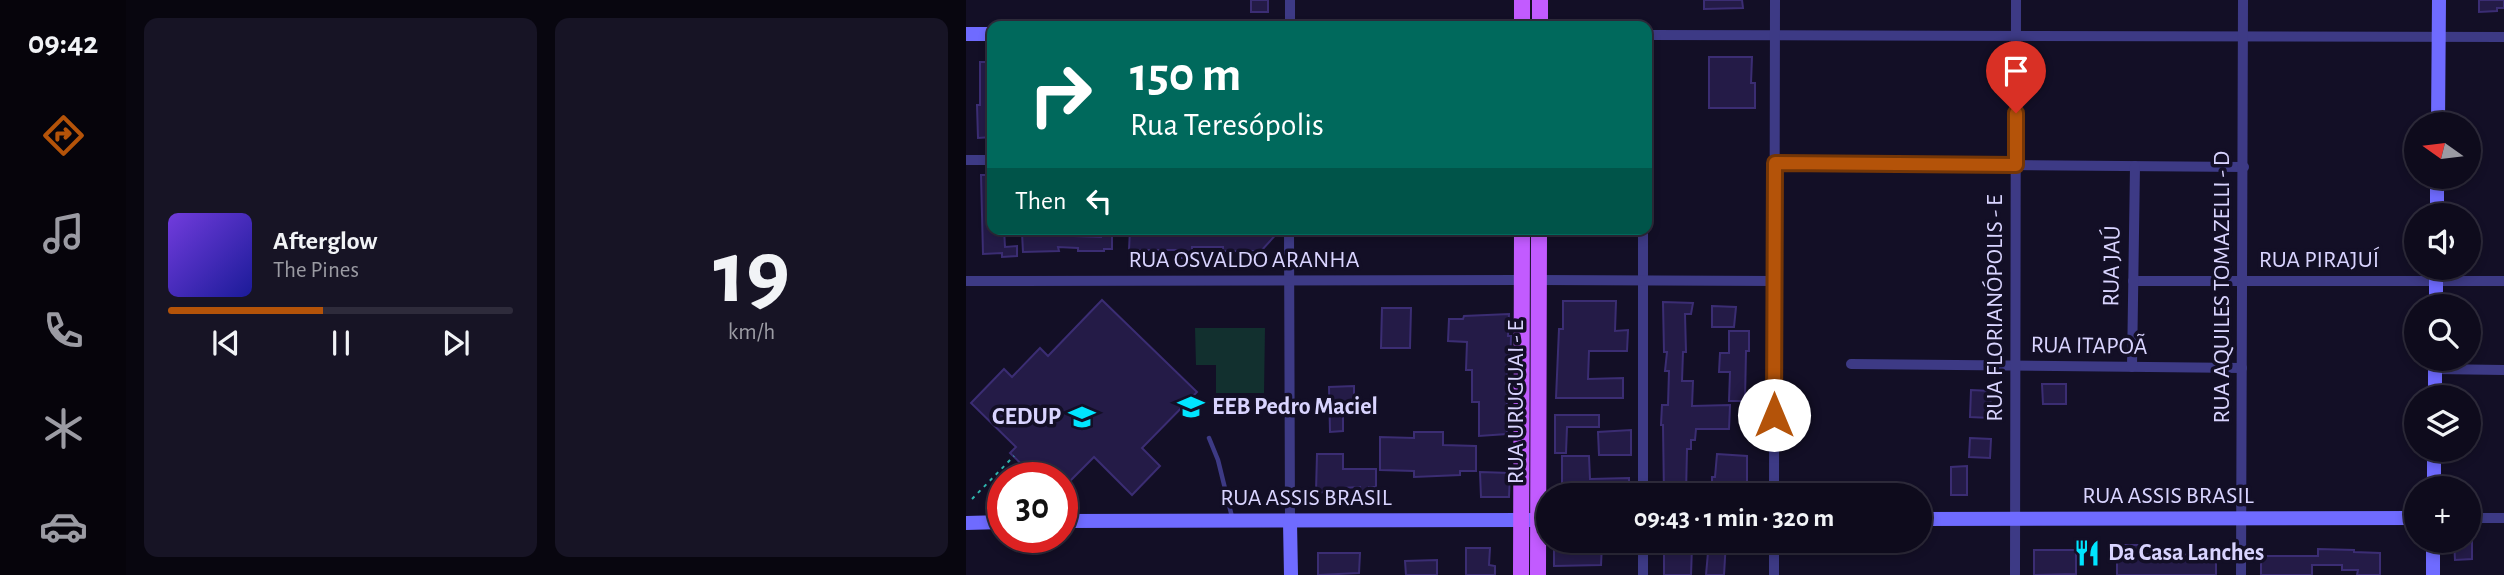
<!DOCTYPE html>
<meta charset="utf-8">
<style>
:root{--surface:#0e0b1c;--page:#171425;--text:#f1f3f6;--muted:#9b9ba3;--line:#2e2b3b;--accent:#b45309}
body{margin:0;font-family:"Alegreya Sans",sans-serif;background:var(--page);color:var(--text);height:100vh;display:flex;flex-direction:column;font-size:26px;white-space:nowrap}
*{box-sizing:border-box;margin:0}
p{font-size:23px;color:var(--muted)}
.icon{flex:none;width:38px;height:38px;fill:none;stroke:currentColor;stroke-width:2;stroke-linecap:round;stroke-linejoin:round}
.map{position:relative;flex:1;overflow:hidden}
.side{display:flex;flex-direction:column;gap:18px;padding:18px;background:#08060f;width:840px}
.side>*{flex:none}
.hud{position:absolute;left:21px;top:21px;width:665px;height:214px;border-radius:14px;box-shadow:0 4px 10px #0003,0 0 0 2px var(--line);background:#00695c;color:#fff;overflow:hidden}
.needle{width:46px;rotate:284deg}
.buttons{position:absolute;left:1438px;top:112px;display:grid;gap:14px}
.buttons a{display:grid;place-items:center;width:77px;height:77px;border-radius:50%;background:var(--surface);box-shadow:0 4px 10px #0003,0 0 0 2px var(--line);font-size:35px}
.speed{position:absolute;left:21px;top:462px;display:flex;gap:14px;font-size:35px;font-weight:700;text-align:center}
.speed>*{display:grid;place-content:center;width:91px;height:91px;border-radius:50%;background:var(--surface);box-shadow:0 4px 10px #0003,0 0 0 2px var(--line);line-height:1}
.speed .limit{border:10px solid #d22;background:#fff;color:#111}
.pin{position:absolute;display:grid;place-items:center;width:60px;height:60px;color:#fff;margin:-72px -30px;border-radius:50% 50% 50% 0;rotate:-45deg;box-shadow:0 0 7px #0007}
.pin .icon{rotate:45deg}
.me{position:absolute;width:77px;margin:-38px;rotate:0deg;stroke-linejoin:round;filter:drop-shadow(0 0 5px #0008)}
.turn{display:flex;align-items:center;gap:24px;height:147px;padding:0 28px;font-size:32px}
.turn .icon{width:91px;height:91px;stroke-width:2.5}
.turn b{display:block;font-size:49px;line-height:60px}
.then{display:flex;align-items:center;height:66px;padding:0 28px;background:#0003;gap:14px;font-size:26px}
.side .card{flex:1;display:flex;flex-direction:column;justify-content:center;gap:10px;min-width:0;padding:0 24px;border-radius:14px;background:var(--page)}
.side .dial{align-items:center;gap:0}
.dial b{font-size:91px;line-height:1}
.song{display:flex;align-items:center;gap:21px}
.cover{width:84px;height:84px;border-radius:10px;background:linear-gradient(135deg,hsl(260 70% 55%),hsl(240 70% 35%))}
.played{height:7px;border-radius:4px;background:linear-gradient(90deg,var(--accent) 45%,var(--line) 45%)}
.keys{display:flex;justify-content:space-around;direction:ltr}
.side .tiles{flex:1;display:grid;gap:18px;grid-template-columns:repeat(2,1fr)}
.trip{position:absolute;left:570px;top:483px;width:396px;height:70px;border-radius:35px;background:var(--surface);box-shadow:0 4px 10px #0003,0 0 0 2px var(--line);font-weight:600;line-height:70px;text-align:center}
main{display:flex;flex:1;min-height:0}
.dock{display:flex;flex-direction:column;width:126px;justify-content:space-around;align-items:center;background:#06040b;color:var(--muted)}
.dock .icon{width:49px;height:49px}
.dock .current{color:var(--accent)}
.dock b{font-size:32px;color:var(--text)}
.map>svg:first-child{display:block}
.green{fill:#12302f}
.building{fill:#241b47;stroke:#3b2d73;stroke-width:2}
.lines{fill:none;stroke-linecap:round;stroke-linejoin:round}
.path{stroke:#2fb8b0;stroke-width:2;stroke-dasharray:3.5 5;stroke-linecap:butt}
.lane{stroke:#3d3a85;stroke-width:4.5}
.street{stroke:#3d3a85;stroke-width:10}
.secondary{stroke:#6f6bff;stroke-width:14}
.primary{stroke:#c25bff;stroke-width:16}
.route-casing{stroke:#753606;stroke-width:18}
.route{stroke:#b45309;stroke-width:12}
.labels{text-anchor:middle;dominant-baseline:central;stroke-width:7;stroke-linejoin:round;paint-order:stroke}
.street-label{font-size:24px;fill:#d9d4ff;stroke:#130f26}
.poi-label{font-size:24px;font-weight:bold;fill:#d9d4ff;stroke:#130f26;text-anchor:start}
</style>
<main>
<nav class="dock">
<b>09:42</b>
<svg class="icon current" aria-label="directions" viewBox="0 0 24 24"><path d="M12 3l9 9-9 9-9-9zM9 14v-3h6M13 9l2 2-2 2"/></svg>
<svg class="icon" aria-label="music" viewBox="0 0 24 24"><path d="M9 18V5l10-2v13"/><circle cx="6" cy="18" r="3"/><circle cx="16" cy="16" r="3"/></svg>
<svg class="icon" aria-label="phone" viewBox="0 0 24 24"><path d="M5 4h4l2 5-3 2q2 4 5 5l2-3 5 2v4C11 20 4 13 5 4z"/></svg>
<svg class="icon" aria-label="climate" viewBox="0 0 24 24"><path d="M12 3v18M4 7l16 10M4 17L20 7"/></svg>
<svg class="icon" aria-label="car" viewBox="0 0 24 24"><path d="M5 17H2v-5l4-1 3-4h7l3 4 3 1v5h-3M9 17h6M6 11h13"/><circle cx="7" cy="17" r="2"/><circle cx="17" cy="17" r="2"/></svg>
</nav>
<section class="side">
<div class="tiles">
<div class="card">
<div class="song"><i class="cover"></i><div><b>Afterglow</b><p>The Pines</p></div></div>
<div class="played"></div>
<div class="keys"><svg class="icon" aria-label="previous" viewBox="0 0 24 24"><path d="M18 5L8 12l10 7zM5 5v14"/></svg><svg class="icon" aria-label="pause" viewBox="0 0 24 24"><path d="M8 5v14M16 5v14"/></svg><svg class="icon" aria-label="next" viewBox="0 0 24 24"><path d="M6 5l10 7-10 7zM19 5v14"/></svg></div>
</div>
<div class="card dial"><b>19</b><p>km/h</p></div>
</div>
</section>
<div class="map">
<svg width="1538" height="575" viewBox="0 0 1538 575">
<rect width="100%" height="100%" fill="#130f26"/>
<path class="green" d="M229,328H299L298,393H250V365H230Z"/>
<g class="building">
<rect x="285" y="0" width="17" height="12"/>
<path d="M738,0H776L777,8L738,9Z"/>
<path d="M1513,0H1538V8H1531V11L1513,12Z"/>
<path d="M743,57H786L785,83H789V108H743Z"/>
<path d="M14,62H26V137L12,138L11,105H14Z"/>
<path d="M15,175H26V229H38L39,247L51,246V256L36,257V253L17,254Z"/>
<path d="M97,229H109L108,236L135,237V229H146V249H138V251H112V248L92,247L93,251L57,252L56,233L97,231Z"/>
<path d="M164,229H315L295,251H257V247H226V258H216V250H163Z"/>
<path d="M136,300L231,392L176,448L194,466L166,495L128,457L100,485L96,478H92L87,473L81,478H70L44,453L50,447L5,403L38,369L46,377L74,348L82,356Z"/>
<path d="M597,301H650L649,331L662,330L661,351H623L622,379L657,378V398H590L593,329H597Z"/>
<path d="M697,302L727,303L725,314H719L720,352H717L716,381H727L726,406L764,405L763,429H730L729,440H725V449H721L720,495H698L697,425H695L696,405H702L703,371H699L701,352H698Z"/>
<path d="M746,306L770,307L768,327H746Z"/>
<path d="M416,308H445L444,348H415Z"/>
<path d="M543,314L542,336H545L544,370H541V434L513,436V402H506V370H500L501,342L482,341L483,319H497L498,316Z"/>
<path d="M763,331H783V351H780L779,401H763L764,372H753L754,353H763Z"/>
<path d="M1076,384H1100V404H1077Z"/>
<path d="M388,386V410L377,411V431L364,432L363,387Z"/>
<path d="M1005,390L1025,391L1024,418L1004,417Z"/>
<path d="M589,415H633V427H601L600,453H589Z"/>
<path d="M665,430V455H633L632,432Z"/>
<path d="M448,432H477V445L510,446V471H494V475L448,477V471L414,470V437L448,438Z"/>
<path d="M1004,438L1025,439L1024,458L1003,457Z"/>
<path d="M351,454H377V469H410V487H403L402,499H394V487L376,488V493L350,492Z"/>
<path d="M751,454L781,456V495H746V477H749Z"/>
<path d="M596,456H623L624,479L663,478V495H596Z"/>
<path d="M1001,466V495H985V467Z"/>
<path d="M514,472L544,473L543,497H515Z"/>
<path d="M743,541H760L758,575H740Z"/>
<path d="M1488,541H1506V559L1489,560Z"/>
<path d="M588,544H636L635,565L588,566Z"/>
<path d="M698,545L726,546L725,575H698Z"/>
<path d="M1151,545H1172V554L1250,555V575H1151Z"/>
<path d="M500,548H524L523,565L529,566V575H500Z"/>
<path d="M1352,549L1388,550V552L1414,553V575H1391L1392,570H1376V565H1346V575H1295V556H1352Z"/>
<path d="M1068,550H1110V574L1068,575Z"/>
<path d="M352,553H394L393,573L352,575Z"/>
<path d="M471,560V575H440L439,561Z"/>
</g>
<g class="lines">
<path class="path" d="M6,499L48,456"/>
<path class="lane" d="M243,438L252,460L266,517"/>
<g class="street">
<path d="M324,26V0"/>
<path d="M681,35L1538,37"/>
<path d="M0,160H26"/>
<path d="M809,163L1278,167"/>
<path d="M323,229L324,522"/>
<path d="M677,229V495"/>
<path d="M573,280L809,281"/>
<path d="M0,281L555,280"/>
<path d="M1167,281H1538"/>
<path d="M885,364L1276,368"/>
<path d="M1166,367L1169,166"/>
<path d="M1469,369L1538,370"/>
<path d="M808,495L809,0"/>
<path d="M1503,518H1538"/>
<path d="M677,541V575"/>
<path d="M808,575V541"/>
<path d="M1049,575L1050,0"/>
<path d="M1275,575L1277,0"/>
</g>
<g class="secondary">
<path d="M0,34H26"/>
<path d="M1472,124L1473,0"/>
<path d="M1471,215V177"/>
<path d="M1470,306V268"/>
<path d="M1469,397V359"/>
<path d="M1468,488V450"/>
<path d="M954,519L1451,518"/>
<path d="M96,521L583,520"/>
<path d="M324,522L325,575"/>
<path d="M0,523L37,522"/>
<path d="M1467,575V541"/>
</g>
<g class="primary">
<path d="M556,26V0"/>
<path d="M574,26V0"/>
<path d="M555,575L556,229"/>
<path d="M572,575L573,229"/>
</g>
</g>
<g class="lines">
<g class="route-casing">
<path id="route" d="M808,415L809,163L1050,165V113"/>
</g>
<use href="#route" class="route"/>
</g>
<defs>
<g id="school-bare" transform="scale(2.1)"><path d="M0-5L7-2L0 1L-7-2ZM-4 1L0 2.5L4 1V4Q0 6-4 4Z" fill="#00e5ff" stroke="#130f26" stroke-width="2.5" paint-order="stroke"/></g>
<g id="restaurant-bare" transform="scale(2.1)"><path d="M-5-6h1v4h1v-4h1v4h1v-4h1v5L-1.5 .5V6h-2V.5L-5-1ZM5-6V6H3V1.5H1.5Q1.5-4 5-6Z" fill="#00e5ff" stroke="#130f26" stroke-width="2.5" paint-order="stroke"/></g>
</defs>
<g fill-rule="evenodd">
<use href="#school-bare" x="225" y="407"/>
<use href="#school-bare" x="116" y="417"/>
<use href="#restaurant-bare" x="1121" y="553"/>
</g>
<g class="labels">
<g class="street-label">
<text x="278" y="260">RUA OSVALDO ARANHA</text>
<text x="1353" y="260">RUA PIRAJUÍ</text>
<text transform="translate(1146 266) rotate(-89)">RUA JAÚ</text>
<text transform="translate(1256 287) rotate(-90)">RUA AQUILES TOMAZELLI - D</text>
<text transform="translate(1029 308) rotate(-90)">RUA FLORIANÓPOLIS - E</text>
<text transform="translate(1123 346) rotate(1)">RUA ITAPOÃ</text>
<text transform="translate(550 402) rotate(-90)">RUA URUGUAI - E</text>
<text x="1202" y="496">RUA ASSIS BRASIL</text>
<text x="340" y="498">RUA ASSIS BRASIL</text>
</g>
<g class="poi-label">
<text x="246" y="407">EEB Pedro Maciel</text>
<text x="95" y="417" text-anchor="end">CEDUP</text>
<text x="1142" y="553">Da Casa Lanches</text>
</g>
</g>
</svg>
<div class="buttons">
<a><svg class="needle" viewBox="-14 -14 28 28"><path d="M0-13l5 13h-10z" fill="#e53935"/><path d="M0 13l5-13h-10z" fill="#9b9ba3"/></svg></a>
<a><svg class="icon" aria-label="sound" viewBox="0 0 24 24"><path d="M4 9h4l5-4v14l-5-4H4zM17 9q2 3 0 6"/></svg></a>
<a><svg class="icon" aria-label="search" viewBox="0 0 24 24"><circle cx="10" cy="10" r="6"/><path d="M15 15l6 6"/></svg></a>
<a><svg class="icon" aria-label="layers" viewBox="0 0 24 24"><path d="M12 4l9 5-9 5-9-5zM3 14l9 5 9-5"/></svg></a>
<a>+</a>
</div>
<div class="speed"><div class="limit">30</div></div>
<div class="pin" style="left:1050px;top:113px;background:#d93025"><svg class="icon" aria-label="arrive" viewBox="0 0 24 24"><path d="M6 21V4h12l-3 4 3 4H6"/></svg></div>
<svg class="me" style="left:808px;top:415px" viewBox="-20 -20 40 40"><circle r="19" fill="#fff"/><path d="M0-13L10 11 0 6-10 11z" fill="#b45309"/></svg>
<div class="trip">09:43 · 1 min · 320 m</div>
<div class="hud">
<div class="turn"><svg class="icon" aria-label="right" viewBox="0 0 24 24"><path d="M7 20v-9h11M14 6l5 5-5 5"/></svg><div><b>150 m</b>Rua Teresópolis</div></div>
<div class="then">Then<svg class="icon" aria-label="left" viewBox="0 0 24 24"><path d="M17 20v-9H6M10 6l-5 5 5 5"/></svg></div>
</div>
</div>
</main>
